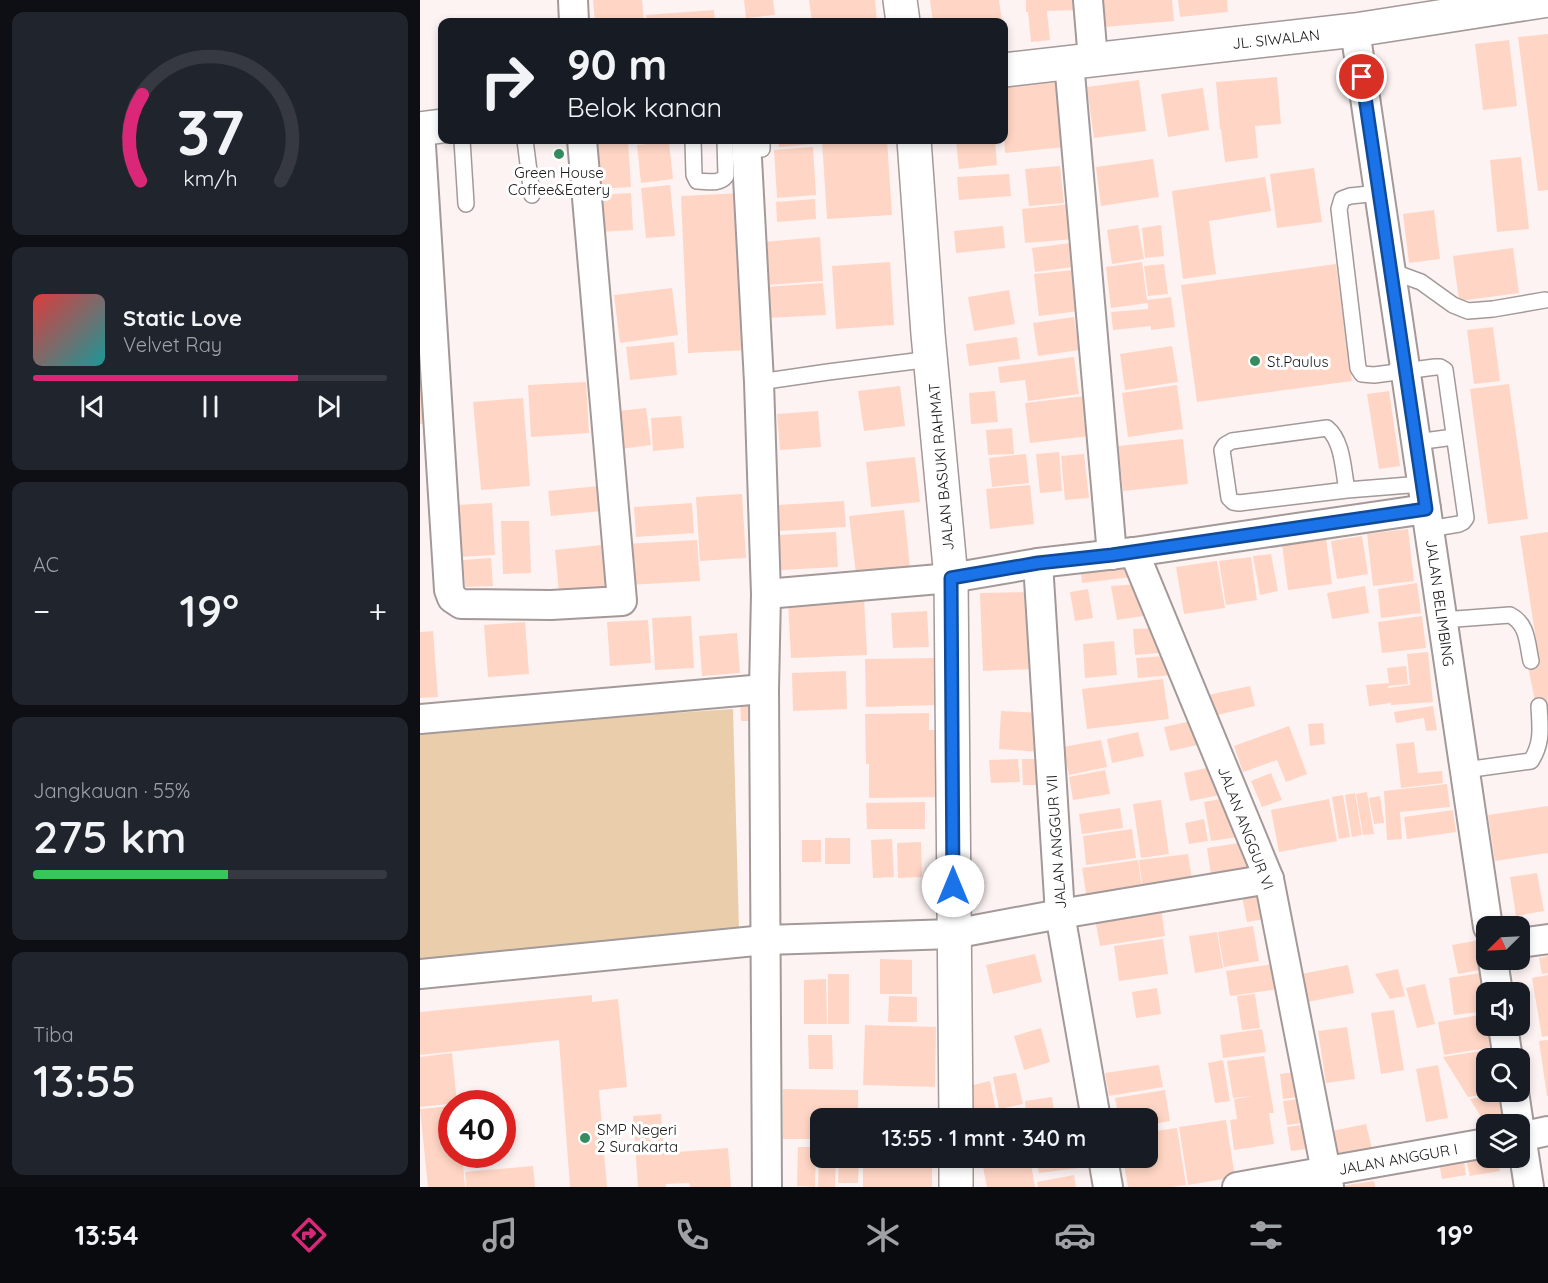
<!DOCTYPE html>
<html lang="id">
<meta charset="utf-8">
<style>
:root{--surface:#171b24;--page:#20242c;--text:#f1f3f6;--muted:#9ea1a6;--line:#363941;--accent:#db2777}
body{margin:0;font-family:Quicksand,sans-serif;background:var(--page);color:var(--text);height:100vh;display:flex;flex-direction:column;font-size:22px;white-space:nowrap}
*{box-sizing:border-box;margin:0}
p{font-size:20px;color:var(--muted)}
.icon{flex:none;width:33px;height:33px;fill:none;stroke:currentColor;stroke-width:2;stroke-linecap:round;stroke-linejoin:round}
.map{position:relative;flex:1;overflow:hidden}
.details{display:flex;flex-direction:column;gap:12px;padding:12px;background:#0d0f14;width:420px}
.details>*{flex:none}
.banner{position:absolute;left:18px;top:18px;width:570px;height:126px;border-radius:12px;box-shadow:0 3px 9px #0003;background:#171b24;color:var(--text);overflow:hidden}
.needle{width:39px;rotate:246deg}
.controls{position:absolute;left:1056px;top:916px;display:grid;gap:12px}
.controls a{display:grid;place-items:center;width:54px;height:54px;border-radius:12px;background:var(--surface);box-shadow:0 3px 9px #0003;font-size:30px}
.speed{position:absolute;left:18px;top:1090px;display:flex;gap:12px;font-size:30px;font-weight:700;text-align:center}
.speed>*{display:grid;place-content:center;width:78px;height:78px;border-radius:50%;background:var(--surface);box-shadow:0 3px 9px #0003;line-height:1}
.speed .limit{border:9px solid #d22;background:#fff;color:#111}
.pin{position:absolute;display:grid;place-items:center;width:51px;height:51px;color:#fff;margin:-26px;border:3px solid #fff;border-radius:50%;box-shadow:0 2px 6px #0007}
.me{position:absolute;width:66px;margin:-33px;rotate:0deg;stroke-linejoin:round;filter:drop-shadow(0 0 4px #0008)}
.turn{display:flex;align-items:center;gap:21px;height:126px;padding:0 30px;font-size:27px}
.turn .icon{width:78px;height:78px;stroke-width:2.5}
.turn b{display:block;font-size:42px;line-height:51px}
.big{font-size:45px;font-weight:600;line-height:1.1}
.details .card{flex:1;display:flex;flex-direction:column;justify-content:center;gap:9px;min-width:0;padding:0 21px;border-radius:12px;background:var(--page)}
.details .dial{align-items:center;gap:0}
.dial svg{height:156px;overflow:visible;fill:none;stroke:var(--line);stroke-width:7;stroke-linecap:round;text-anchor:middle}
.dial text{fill:var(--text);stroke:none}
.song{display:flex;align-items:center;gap:18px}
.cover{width:72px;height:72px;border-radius:9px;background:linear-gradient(135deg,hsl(0 70% 55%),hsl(180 70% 35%))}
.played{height:6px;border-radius:3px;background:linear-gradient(90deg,var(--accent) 75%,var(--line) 75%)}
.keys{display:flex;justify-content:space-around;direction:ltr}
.heat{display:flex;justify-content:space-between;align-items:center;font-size:33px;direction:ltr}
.charge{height:9px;border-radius:4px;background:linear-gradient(90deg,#34c759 55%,var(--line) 0)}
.trip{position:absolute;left:390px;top:1108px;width:348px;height:60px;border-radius:12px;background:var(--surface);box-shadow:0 3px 9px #0003;font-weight:600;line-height:60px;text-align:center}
.dock{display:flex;height:96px;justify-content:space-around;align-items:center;background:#090b0e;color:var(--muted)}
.dock .icon{width:42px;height:42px}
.dock .active{color:var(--accent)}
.dock b{font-size:27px;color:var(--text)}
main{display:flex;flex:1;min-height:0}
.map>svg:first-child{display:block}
.green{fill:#eaceac}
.building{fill:#ffd6c5}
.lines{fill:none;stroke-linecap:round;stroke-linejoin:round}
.service-casing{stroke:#a39999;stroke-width:18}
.minor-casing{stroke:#a39999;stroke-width:32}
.tertiary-casing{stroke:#a39999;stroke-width:36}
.service{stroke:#fff;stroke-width:15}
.minor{stroke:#fff;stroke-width:28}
.tertiary{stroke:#fff;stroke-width:33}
.route-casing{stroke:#114b97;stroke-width:15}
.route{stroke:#1a73e8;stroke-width:10}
.poi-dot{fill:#358c60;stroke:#fff;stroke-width:2}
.labels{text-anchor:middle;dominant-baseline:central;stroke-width:6;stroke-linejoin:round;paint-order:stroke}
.street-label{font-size:15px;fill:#1c1919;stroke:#fff}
.poi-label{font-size:15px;fill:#1c1919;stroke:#fff;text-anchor:start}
</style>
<main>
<section class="details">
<div class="card dial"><svg viewBox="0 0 100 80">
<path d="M14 69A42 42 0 1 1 86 69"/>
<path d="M14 69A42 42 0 0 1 15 25" stroke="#db2777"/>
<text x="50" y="56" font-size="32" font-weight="700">37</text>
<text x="50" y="72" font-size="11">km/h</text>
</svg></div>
<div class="card">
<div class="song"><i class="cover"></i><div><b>Static Love</b><p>Velvet Ray</p></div></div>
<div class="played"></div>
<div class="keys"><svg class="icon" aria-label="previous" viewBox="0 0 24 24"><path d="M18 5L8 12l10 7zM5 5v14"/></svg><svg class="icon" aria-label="pause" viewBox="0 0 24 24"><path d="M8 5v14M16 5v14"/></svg><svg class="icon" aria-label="next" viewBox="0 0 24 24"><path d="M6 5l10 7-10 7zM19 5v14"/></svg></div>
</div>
<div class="card"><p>AC</p>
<div class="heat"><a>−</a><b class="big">19°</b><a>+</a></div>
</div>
<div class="card"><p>Jangkauan · 55%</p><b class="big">275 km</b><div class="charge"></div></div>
<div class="card"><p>Tiba</p><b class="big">13:55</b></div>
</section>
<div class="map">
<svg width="1128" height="1187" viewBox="0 0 1128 1187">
<rect width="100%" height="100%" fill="#fdf3f3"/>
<path class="green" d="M313,709L319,930L0,963V730Z"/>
<g class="building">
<path d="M173,0H222L224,22H175Z"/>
<path d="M324,0H353L355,15L326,18Z"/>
<path d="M389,0H455L457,22H392Z"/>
<path d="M510,0H579L582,22H513Z"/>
<path d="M606,0H658L659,10L627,11L630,40L611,42L608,12H606Z"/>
<path d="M682,0H752L754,21L684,27Z"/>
<path d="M758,0H807L808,12L760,17Z"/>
<path d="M294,10L295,22H227L226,15Z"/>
<path d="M1128,34V190L1118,191L1098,37Z"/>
<path d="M1089,40L1097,106L1063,110L1055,44Z"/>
<path d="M857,77L861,124L835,126L838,158L805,162L801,129H800L796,82Z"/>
<path d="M719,80L726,131L674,138L667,87Z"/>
<path d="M638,82L645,147L585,153L584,137V87Z"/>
<path d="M783,88L789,130L748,137L741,94Z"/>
<path d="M172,140H208L211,187L176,189Z"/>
<path d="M358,140H393V144L359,147Z"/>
<path d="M402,140H467L472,215L407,219Z"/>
<path d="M536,140H575L577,165L539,169Z"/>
<path d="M249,142L253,179L221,183L217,145Z"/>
<path d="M393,147L396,195L357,198L354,150Z"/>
<path d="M1101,157L1109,229L1077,232L1070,160Z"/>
<path d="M733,159L739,197L681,206L676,167Z"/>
<path d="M640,166L644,203L609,206L605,169Z"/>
<path d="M894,168L902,222L857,228L850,174Z"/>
<path d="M589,174L591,196L539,200L537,177Z"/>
<path d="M845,177L851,211L789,221L796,274L763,279L752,191Z"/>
<path d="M250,185L255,236L226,238L221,188Z"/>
<path d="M211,193L213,230L179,232L177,195Z"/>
<path d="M322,193L330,350L268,353L261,196Z"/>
<path d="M395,199L396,219L357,222L356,202Z"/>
<path d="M651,204L655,239L605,243L602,209Z"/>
<path d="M1014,210L1020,259L989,263L983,214Z"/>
<path d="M718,225L724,259L692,264L687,230Z"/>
<path d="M741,225L744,256L725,258L722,228Z"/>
<path d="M583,226L585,248L536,253L534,231Z"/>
<path d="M400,237L403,281L347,285L343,242Z"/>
<path d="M658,242L661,266L615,272L612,248Z"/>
<path d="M1093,248L1099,293L1039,301L1033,256Z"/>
<path d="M470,262L474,325L416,329L412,266Z"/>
<path d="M722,262L727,300L751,297L755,327L731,330V326L693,330L691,312L728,309V303L691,308L686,267Z"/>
<path d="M744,264L748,294L728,296L724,266Z"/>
<path d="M916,264L932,381L777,402L761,285Z"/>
<path d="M654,270L659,311L619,316L614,274Z"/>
<path d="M403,283L406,315L347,318L345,287Z"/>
<path d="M252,288L258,335L200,343L194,295Z"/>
<path d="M589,290L595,324L554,331L548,297Z"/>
<path d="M654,317L659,350L618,356L613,323Z"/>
<path d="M1073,327L1080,381L1054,384L1047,330Z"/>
<path d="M597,337L600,359L549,366L546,344Z"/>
<path d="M254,342L257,375L210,380L206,347Z"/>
<path d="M752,346L758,382L705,390L700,354Z"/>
<path d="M654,357L659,394L608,401L605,380L580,383L578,367Z"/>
<path d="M0,367H8L13,423L0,424Z"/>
<path d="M166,382L169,433L111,437L108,385Z"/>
<path d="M1089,384L1108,519L1068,524L1050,389Z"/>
<path d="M757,385L763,429L708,437L702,393Z"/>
<path d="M480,386L485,426L444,431L438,391Z"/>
<path d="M575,391L578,422L551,424L549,393Z"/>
<path d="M969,391L980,466L959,469L947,394Z"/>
<path d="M665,396L670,436L610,443L605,403Z"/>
<path d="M103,398L110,486L61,490L53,402Z"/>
<path d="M226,408L231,445L193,450L189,412Z"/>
<path d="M398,411L401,447L360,450L357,414Z"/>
<path d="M261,416L264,448L233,451L231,418Z"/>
<path d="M592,428L594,454L568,455L566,430Z"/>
<path d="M763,439L768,484L703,491L698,446Z"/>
<path d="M639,452L642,491L620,493L616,454Z"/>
<path d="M606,454L609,483L572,487L569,458Z"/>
<path d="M664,454L669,498L645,500L641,456Z"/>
<path d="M495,457L500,502L451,507L446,462Z"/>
<path d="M610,485L614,524L570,529L566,489Z"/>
<path d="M179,486L182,511L131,516L128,491Z"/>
<path d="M322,494L326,558L280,561L276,497Z"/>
<path d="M424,501L426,527L359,531L358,505Z"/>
<path d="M72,503L75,555L40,557L37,505Z"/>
<path d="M272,503L274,533L216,537L214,507Z"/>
<path d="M484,510L490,568L436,574L429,516Z"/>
<path d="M81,521H109L111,573L83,574Z"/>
<path d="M988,529L994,581L953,586L947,534Z"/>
<path d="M416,532L418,567L361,570L359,535Z"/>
<path d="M1128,532V710H1127L1116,706L1107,662L1119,659L1100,536Z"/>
<path d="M942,536L948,574L917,579L911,541Z"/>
<path d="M906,538L912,584L868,590L862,544Z"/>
<path d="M277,540L280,581L208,585L205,544Z"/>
<path d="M181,545L187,587L139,593L135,550Z"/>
<path d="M851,554L858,591L840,595L833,556Z"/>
<path d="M831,557L837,600L806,605L799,561Z"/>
<path d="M71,558L73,586L45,587L43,560Z"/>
<path d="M709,561L711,577L662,583L660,567Z"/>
<path d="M797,561L805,608L764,614L756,567Z"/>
<path d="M997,583L1001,613L961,618L958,589Z"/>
<path d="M717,584L730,615L697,620L691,586Z"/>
<path d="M945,586L949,613L912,619L907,593Z"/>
<path d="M668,589L673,618L655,621L650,592Z"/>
<path d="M610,592L612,669L563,671L560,593Z"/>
<path d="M444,598L447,655L371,658L368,601Z"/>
<path d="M507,611L509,647L473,648L471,613Z"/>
<path d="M271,616L274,668L235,670L232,618Z"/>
<path d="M1002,616L1006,648L962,653L958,622Z"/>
<path d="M228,620L231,663L190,666L187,622Z"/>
<path d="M105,622L109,674L68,677L64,625Z"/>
<path d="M738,628L739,653L715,655L713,629Z"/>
<path d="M13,631L18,697L0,698V632Z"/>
<path d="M317,633L320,673L282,676L279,636Z"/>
<path d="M694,641L697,675L665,678L663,644Z"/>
<path d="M1008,652L1013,702L971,705V703L949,706L946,685L969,683L967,668L986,666L988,684L968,686V688L990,685L987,654Z"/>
<path d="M746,656L752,675L718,678L716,658Z"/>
<path d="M516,658L517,705L446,707L445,659Z"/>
<path d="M426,671L427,709L373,711L372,673Z"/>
<path d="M743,679L749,719L667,729L662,689Z"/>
<path d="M830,686L835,706L793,716L788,695Z"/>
<path d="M320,700H332V721H321Z"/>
<path d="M1013,706L1017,730L1006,731L1004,718L976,723L974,712Z"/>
<path d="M581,711L623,713L621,752L579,749Z"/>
<path d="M509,713V730H520V797L449,798V764H446L445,714Z"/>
<path d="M776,720L782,744L750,751L744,727Z"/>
<path d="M903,723L905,744L890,746L888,724Z"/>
<path d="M869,726L887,774L866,782L857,760L823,772L814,746Z"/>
<path d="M718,732L724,756L692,763L687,739Z"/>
<path d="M681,740L687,767L649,775L643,747Z"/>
<path d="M994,742L998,773L1022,771L1023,783L981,788L976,744Z"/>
<path d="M598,759L600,782L571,783L569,760Z"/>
<path d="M602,759H627V785H603Z"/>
<path d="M800,765L810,793L770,801L764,773Z"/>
<path d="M685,770L690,794L653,800L649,777Z"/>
<path d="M851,773L862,800L842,807L831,781Z"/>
<path d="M1027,784L1030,807L980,812L982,839L967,840L964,791Z"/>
<path d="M947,792L954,834L943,835L936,794Z"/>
<path d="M935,793L942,835L932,837L925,795Z"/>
<path d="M923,795L930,837L919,839L912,797Z"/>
<path d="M960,796L964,823L954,824L949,798Z"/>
<path d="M811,797L825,836L791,841L784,802Z"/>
<path d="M909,799L917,841L859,852L851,810Z"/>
<path d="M741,800L749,854L721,858L713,804Z"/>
<path d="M505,802V829H447L446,803Z"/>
<path d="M1128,806V853L1075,861L1068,815Z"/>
<path d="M700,808L703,828L662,834L659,814Z"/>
<path d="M1033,810L1036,832L987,839L984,817Z"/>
<path d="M784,819L788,841L769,844L765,823Z"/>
<path d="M712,829L716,858L666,865L663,836Z"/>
<rect x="405" y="838" width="25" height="26"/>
<path d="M472,839L474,877L453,878L451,840Z"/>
<rect x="382" y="840" width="19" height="22"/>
<path d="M501,842L502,877L478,878L477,843Z"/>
<path d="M825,842L831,876L792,882L787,848Z"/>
<path d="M768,854L773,886L723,892L719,860Z"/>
<path d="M718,860L723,896L668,905L662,868Z"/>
<path d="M1117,873L1124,911L1096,916L1090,877Z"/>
<path d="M846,886L851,918L827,922L821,891Z"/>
<path d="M741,909L745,936L680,946L675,919Z"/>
<path d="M833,926L839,961L804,967L798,932Z"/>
<path d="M797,932L803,968L775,973L769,936Z"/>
<path d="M743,939L748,974L699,981L694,946Z"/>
<path d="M1060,940L1065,969L1038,974L1032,945Z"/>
<path d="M615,954L622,982L573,994L566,965Z"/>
<path d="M1128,956V973L1122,974L1119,958Z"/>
<path d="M460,959L492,960V994H460Z"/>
<path d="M854,964L858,989L810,996L806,971Z"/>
<path d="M928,965L934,993L887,1002L881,974Z"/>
<path d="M978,969L985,996L970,999L955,974Z"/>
<path d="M1061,973L1066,1011L1034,1015L1029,978Z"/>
<rect x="408" y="974" width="21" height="50"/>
<path d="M1128,975V1036L1122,1037L1112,978Z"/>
<path d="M406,979L407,1024H384V980Z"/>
<path d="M1005,984L1015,1024L997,1028L986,988Z"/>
<path d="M737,988L741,1014L716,1018L712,992Z"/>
<path d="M835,994L840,1028L822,1030L817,996Z"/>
<path d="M172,995V1002L198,999L207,1087L179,1090L187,1187H150L139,1040L0,1055V1012Z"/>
<path d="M469,996L497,997V1022H468Z"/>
<path d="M974,1010L984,1070L961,1074L951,1013Z"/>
<path d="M1066,1014V1026H1069L1073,1047L1024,1055L1018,1022Z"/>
<path d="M445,1025L516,1027L515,1087L443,1085Z"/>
<path d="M927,1027L935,1079L906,1083L898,1031Z"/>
<path d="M621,1028L630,1062L604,1070L594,1036Z"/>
<path d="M842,1029L846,1052L803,1058L800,1035Z"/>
<path d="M388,1035H412L413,1069H389Z"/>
<path d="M1128,1040V1096H1127L1119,1041Z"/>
<path d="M1073,1049L1074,1059H1066V1092H1074V1093L1048,1097L1023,1057Z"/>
<path d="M32,1053L37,1103L0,1107V1057Z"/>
<path d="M844,1056L854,1113H849L854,1144L814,1150L810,1120L817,1119L814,1099L835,1096L813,1098L807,1061Z"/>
<path d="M803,1060L810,1101L795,1103L788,1063Z"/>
<path d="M739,1065L743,1087L689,1096L685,1073Z"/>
<path d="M1018,1065L1028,1118L1006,1122L996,1069Z"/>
<path d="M875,1072L878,1097L863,1099L860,1074Z"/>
<path d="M596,1073L603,1104L579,1109L573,1077Z"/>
<path d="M570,1081L576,1111L555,1116L549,1086Z"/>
<path d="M363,1089L438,1090V1119H400V1139H363Z"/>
<path d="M745,1090L750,1121L728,1125V1119H699L695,1098Z"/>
<path d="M1079,1094L1083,1125H1066L1050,1099Z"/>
<path d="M632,1097L635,1119H607L605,1101Z"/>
<path d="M879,1099L882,1123L867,1125L863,1101Z"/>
<path d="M32,1106V1155H42L45,1187H8L0,1109Z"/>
<path d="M241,1114L244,1153L308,1148L311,1187H270L269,1183L246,1184V1187H218L213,1116Z"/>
<path d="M806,1120L815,1177L768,1185L759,1127Z"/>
<path d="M946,1124L954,1157L920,1165L912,1131Z"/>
<path d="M882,1125L886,1149L871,1151L867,1127Z"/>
<path d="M757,1128L766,1185L752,1187H708L703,1158H728V1132Z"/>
<path d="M378,1147H396L395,1187L377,1186Z"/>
<path d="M1066,1152V1158H1078L1080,1171L1050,1176L1045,1156Z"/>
<path d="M1043,1154L1046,1175L1022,1179L1018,1158Z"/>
<path d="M399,1158H416L415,1187H398Z"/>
<path d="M419,1158H439L438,1183H418Z"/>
<rect x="443" y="1158" width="69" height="29"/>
<path d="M586,1158H610L615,1187H567L562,1162Z"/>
<path d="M616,1158H657L659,1168L619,1173Z"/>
<path d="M113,1166L115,1187H46L45,1172Z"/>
<path d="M654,1175L656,1187H618L617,1182Z"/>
<path d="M954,1181L955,1187H920V1186Z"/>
</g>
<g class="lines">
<g class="service-casing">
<g id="service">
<path d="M42,140L46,204"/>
<path d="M105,140L112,195"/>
<path d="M273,140L274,175L277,181C287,181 299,185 306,176L305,140"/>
<path d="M342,140V149"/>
<path d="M959,193L930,196L922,199L919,209L938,368L942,374L954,375L1015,367H1020L1025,370L1046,518L1043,522L1039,524L1009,529"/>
<path d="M971,271L1001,282L1033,305L1048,311L1073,309L1125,300"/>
<path d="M339,382L408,372L511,359"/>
<path d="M996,442L1034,437"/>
<path d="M927,490C923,470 923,441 907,428L812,441L805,445L802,450L809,498L813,502L819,503L927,490L1002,484"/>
<path d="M1022,620L1090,615C1108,624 1107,643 1111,661"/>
<path d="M1045,770L1111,761C1123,742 1120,727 1119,706"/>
</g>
</g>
<g class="minor-casing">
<g id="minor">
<path d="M153,0L154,22"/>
<path d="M668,0L673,60"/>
<path d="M935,30L1068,927"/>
<path d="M649,62L692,555"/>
<path d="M0,130L29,590L32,598L41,604L131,605L202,601L162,140"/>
<path d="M326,140L339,382L346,594L344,689L347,1187"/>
<path d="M714,552L849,879L909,1187"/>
<path d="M618,563L640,914L676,1119"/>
<path d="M346,594L531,578L618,563L714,552L1006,509"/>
<path d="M0,719L344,689"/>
<path d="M1100,943L1128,939"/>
<path d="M1073,960L1078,993"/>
<path d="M0,974L345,940L533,934L640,914L849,879"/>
<path d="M1083,1026L1088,1059"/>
<path d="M1094,1092L1099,1125"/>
<path d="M1100,1129L1109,1187"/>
<path d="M1100,1137L1128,1131"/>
<path d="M683,1158L688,1187"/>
<path d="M817,1187L1066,1143"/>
</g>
</g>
<g class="tertiary-casing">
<g id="tertiary">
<path d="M480,0L483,22"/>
<path d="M584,70L935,30L1128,0"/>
<path d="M0,129L22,126"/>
<path d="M494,140L508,334L531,578L536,1119"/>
<path d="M536,1158V1187"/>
</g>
</g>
<use href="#service" class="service"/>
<use href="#minor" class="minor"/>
<use href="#tertiary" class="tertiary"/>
</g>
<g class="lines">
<g class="route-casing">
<path id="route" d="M533,886L531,578L618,563L692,555L1006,509L942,77"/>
</g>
<use href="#route" class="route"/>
</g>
<g class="poi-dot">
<circle cx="139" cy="154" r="6"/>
<circle cx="835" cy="361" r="6"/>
<circle cx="165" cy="1138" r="6"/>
</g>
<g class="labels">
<g class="street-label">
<text transform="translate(856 39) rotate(-6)">JL. SIWALAN</text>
<text transform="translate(521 467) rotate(-95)">JALAN BASUKI RAHMAT</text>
<text transform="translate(1020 603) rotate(82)">JALAN BELIMBING</text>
<text transform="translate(826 828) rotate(69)">JALAN ANGGUR VI</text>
<text transform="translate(636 842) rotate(-94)">JALAN ANGGUR VII</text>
<text transform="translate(978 1159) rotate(-10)">JALAN ANGGUR I</text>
</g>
<g class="poi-label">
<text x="139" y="172" text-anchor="middle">Green House<tspan x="139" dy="17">Coffee&amp;Eatery</tspan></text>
<text x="847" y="361">St.Paulus</text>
<text x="177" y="1129">SMP Negeri<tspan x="177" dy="17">2 Surakarta</tspan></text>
</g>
</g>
</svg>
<div class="controls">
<a><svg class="needle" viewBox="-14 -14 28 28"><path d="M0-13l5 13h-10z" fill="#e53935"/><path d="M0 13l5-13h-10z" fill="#9ea1a6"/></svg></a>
<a><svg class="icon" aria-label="sound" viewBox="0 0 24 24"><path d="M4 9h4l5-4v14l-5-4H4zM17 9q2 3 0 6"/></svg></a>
<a><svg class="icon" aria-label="search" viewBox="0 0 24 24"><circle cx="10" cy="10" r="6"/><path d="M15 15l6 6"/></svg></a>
<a><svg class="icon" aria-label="layers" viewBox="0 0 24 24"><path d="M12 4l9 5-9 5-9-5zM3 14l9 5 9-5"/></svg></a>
</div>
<div class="speed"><div class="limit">40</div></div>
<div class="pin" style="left:942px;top:77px;background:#d93025"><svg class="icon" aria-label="arrive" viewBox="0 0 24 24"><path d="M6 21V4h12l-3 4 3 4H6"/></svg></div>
<svg class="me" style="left:533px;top:886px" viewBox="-20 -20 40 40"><circle r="19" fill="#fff"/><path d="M0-13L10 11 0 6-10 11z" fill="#1a73e8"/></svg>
<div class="trip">13:55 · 1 mnt · 340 m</div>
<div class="banner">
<div class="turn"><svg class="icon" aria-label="right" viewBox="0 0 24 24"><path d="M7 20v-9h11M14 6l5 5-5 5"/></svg><div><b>90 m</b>Belok kanan</div></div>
</div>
</div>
</main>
<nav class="dock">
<b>13:54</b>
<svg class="icon active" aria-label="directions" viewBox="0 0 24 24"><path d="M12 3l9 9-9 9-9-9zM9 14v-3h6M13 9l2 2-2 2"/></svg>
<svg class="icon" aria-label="music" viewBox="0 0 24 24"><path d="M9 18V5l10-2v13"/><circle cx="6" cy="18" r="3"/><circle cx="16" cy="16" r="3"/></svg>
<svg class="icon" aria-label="phone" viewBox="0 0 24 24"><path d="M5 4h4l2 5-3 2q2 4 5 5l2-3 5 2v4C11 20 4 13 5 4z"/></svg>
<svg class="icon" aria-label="climate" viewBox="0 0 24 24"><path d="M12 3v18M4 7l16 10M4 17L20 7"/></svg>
<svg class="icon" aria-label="car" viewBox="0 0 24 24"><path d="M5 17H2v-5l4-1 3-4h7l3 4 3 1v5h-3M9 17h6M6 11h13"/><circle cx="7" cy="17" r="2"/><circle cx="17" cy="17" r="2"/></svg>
<svg class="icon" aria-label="filters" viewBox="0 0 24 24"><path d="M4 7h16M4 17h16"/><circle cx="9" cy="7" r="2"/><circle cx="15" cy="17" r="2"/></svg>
<b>19°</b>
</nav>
